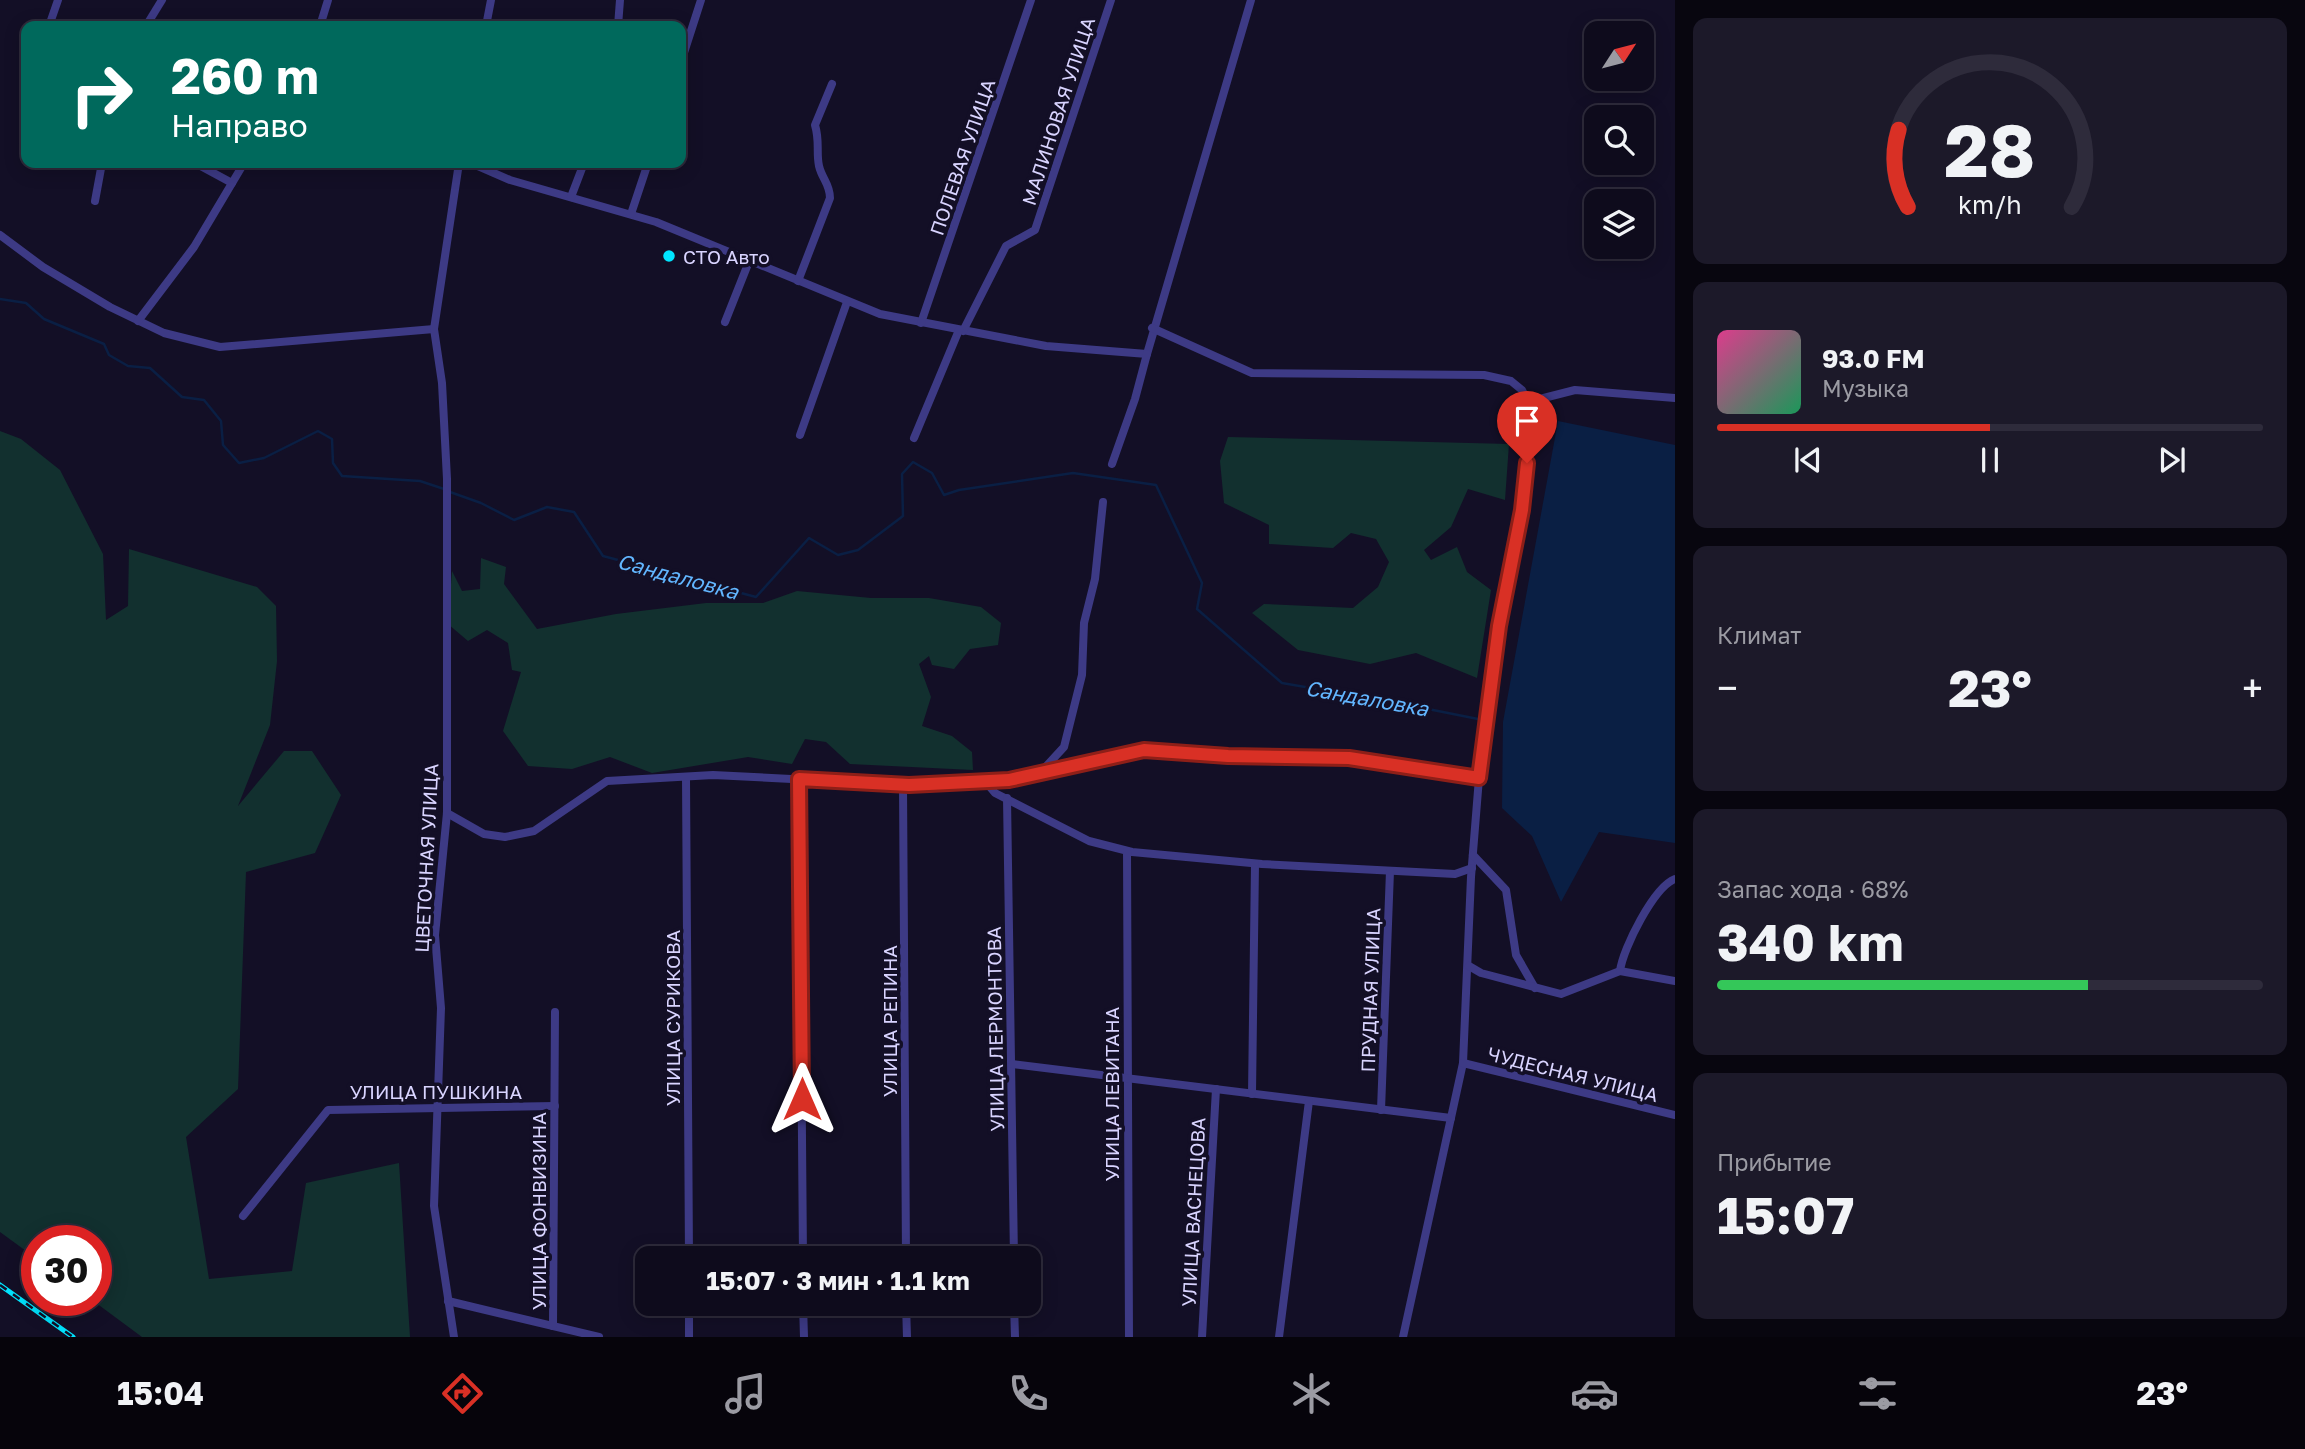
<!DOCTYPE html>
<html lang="ru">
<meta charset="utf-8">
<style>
:root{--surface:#0e0b1c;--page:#1c1929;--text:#f1f3f6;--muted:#9b9ba3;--line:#2e2b3b;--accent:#d93025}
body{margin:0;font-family:"Golos Text",sans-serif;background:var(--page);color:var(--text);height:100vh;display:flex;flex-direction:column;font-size:26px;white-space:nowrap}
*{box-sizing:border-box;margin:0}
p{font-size:23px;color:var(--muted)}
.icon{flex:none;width:38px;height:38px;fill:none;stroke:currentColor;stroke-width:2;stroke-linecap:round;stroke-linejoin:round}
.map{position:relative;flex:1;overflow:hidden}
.side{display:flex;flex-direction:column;gap:18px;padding:18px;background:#08060f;width:630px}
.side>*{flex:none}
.top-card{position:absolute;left:21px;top:21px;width:665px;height:147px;border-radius:14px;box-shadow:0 4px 18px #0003,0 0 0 2px var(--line);background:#00695c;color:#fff;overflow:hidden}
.needle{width:46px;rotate:54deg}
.fabs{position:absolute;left:1584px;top:21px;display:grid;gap:14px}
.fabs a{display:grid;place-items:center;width:70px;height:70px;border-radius:14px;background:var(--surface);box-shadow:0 4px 18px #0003,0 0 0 2px var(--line);font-size:35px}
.speed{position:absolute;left:21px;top:1225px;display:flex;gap:14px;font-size:35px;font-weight:700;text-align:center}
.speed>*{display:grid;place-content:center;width:91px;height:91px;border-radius:50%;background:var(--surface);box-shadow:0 4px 18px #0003,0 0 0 2px var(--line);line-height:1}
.speed .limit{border:10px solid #d22;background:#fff;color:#111}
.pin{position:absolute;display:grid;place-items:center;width:60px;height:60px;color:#fff;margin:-72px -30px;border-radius:50% 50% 50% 0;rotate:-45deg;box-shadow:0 0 7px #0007}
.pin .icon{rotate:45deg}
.me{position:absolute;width:77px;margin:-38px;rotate:0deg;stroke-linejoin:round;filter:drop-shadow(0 0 5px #0008)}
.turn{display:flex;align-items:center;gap:24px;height:147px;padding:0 35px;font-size:32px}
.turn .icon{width:91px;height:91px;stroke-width:2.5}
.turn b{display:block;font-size:49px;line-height:60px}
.big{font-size:52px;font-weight:700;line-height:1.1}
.side .widget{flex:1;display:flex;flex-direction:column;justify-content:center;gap:10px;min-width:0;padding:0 24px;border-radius:14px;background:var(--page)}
.side .dial{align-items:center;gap:0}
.dial svg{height:182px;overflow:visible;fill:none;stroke:var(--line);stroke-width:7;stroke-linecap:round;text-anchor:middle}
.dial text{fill:var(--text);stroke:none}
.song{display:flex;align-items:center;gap:21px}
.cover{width:84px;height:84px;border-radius:10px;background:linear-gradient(135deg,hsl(330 70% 55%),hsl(150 70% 35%))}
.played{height:7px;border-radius:4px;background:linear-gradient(90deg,var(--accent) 50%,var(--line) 50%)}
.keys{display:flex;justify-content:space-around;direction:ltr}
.heat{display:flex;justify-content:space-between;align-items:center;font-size:38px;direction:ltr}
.charge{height:10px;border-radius:5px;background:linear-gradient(90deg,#34c759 68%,var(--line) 0)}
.trip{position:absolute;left:635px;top:1246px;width:406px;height:70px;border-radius:14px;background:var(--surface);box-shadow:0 4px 18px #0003,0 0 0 2px var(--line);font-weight:700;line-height:70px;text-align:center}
.dock{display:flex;height:112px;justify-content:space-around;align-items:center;background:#06040b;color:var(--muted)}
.dock .icon{width:49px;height:49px}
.dock .active{color:var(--accent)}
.dock b{font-size:32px;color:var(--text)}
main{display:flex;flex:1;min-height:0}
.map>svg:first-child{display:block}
.green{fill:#12302f}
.water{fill:#0a1f44}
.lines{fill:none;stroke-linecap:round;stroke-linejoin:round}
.stream{stroke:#0a1f44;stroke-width:2.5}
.street{stroke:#3d3a85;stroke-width:8}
.rail-casing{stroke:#00e5ff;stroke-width:5}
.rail{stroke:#130f26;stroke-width:2.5;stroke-dasharray:8;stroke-linecap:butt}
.route-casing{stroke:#8d1f18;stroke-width:18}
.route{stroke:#d93025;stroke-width:12}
.poi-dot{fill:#00e5ff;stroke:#130f26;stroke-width:2.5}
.labels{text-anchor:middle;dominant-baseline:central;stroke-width:7;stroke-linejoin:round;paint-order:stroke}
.street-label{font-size:19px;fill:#d9d4ff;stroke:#130f26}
.poi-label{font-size:19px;fill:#d9d4ff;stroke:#130f26;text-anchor:start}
.water-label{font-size:21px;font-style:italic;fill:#62b6ff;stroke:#130f26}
</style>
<main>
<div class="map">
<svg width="1675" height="1337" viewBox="0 0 1675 1337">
<rect width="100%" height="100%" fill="#130f26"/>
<g class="green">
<path d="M0,431L21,439L60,470L103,554L106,620L128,606L129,549L257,587L276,606L277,661L270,725L238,806L284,751H312L341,795L315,853L246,872L238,1089L186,1137L209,1279L292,1271L306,1183L399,1163L410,1337H142L92,1300H96V1241H37V1259L0,1232Z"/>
<path d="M1228,437L1509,444L1505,500L1468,489L1451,527L1424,550L1431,560L1457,547L1467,572L1491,590L1477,678L1416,653L1370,664L1298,650L1252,613L1264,604L1353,608L1378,587L1389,562L1376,539L1351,533L1333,548L1269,544V525L1224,503L1220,461Z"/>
<path d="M481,558L506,567L504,584L537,629L616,614L706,603H763L797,591L871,598H929L981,607L1001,623L998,645L970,649L954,669L932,665L929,656L919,664L931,697L922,726L952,736L972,752L973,770L850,764L826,742L805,739L792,764L748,757L652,773L610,757L572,769L528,766L503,731L521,672L512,670L508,643L487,630L468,641L448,624L452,571L462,591L480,589Z"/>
</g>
<path class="water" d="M1558,421L1675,445V843L1599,832L1561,902L1532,836L1502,808L1503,722Z"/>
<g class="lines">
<g class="stream">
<path d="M0,299L26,303L44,319L104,344L109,355L128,366L150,368L182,397L204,400L221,421L223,445L239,463L264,458L318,431L332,439L333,463L342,476L420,481L444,489"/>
<path d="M450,492L481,503L514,520L547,507L574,512L603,556L756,597L809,538L838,555L858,550L903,516L902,474L913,462L932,473L944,495L959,490L1073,473L1156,485L1202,583L1197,609L1282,683L1334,692L1386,706H1413L1478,719"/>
</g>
<g class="street">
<path d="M49,26L58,0"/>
<path d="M146,26L162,0"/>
<path d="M320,26L328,0"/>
<path d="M486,26L491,0"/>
<path d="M618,26L620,0"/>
<path d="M681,62L701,0"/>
<path d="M23,144L26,128"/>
<path d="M195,163L232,183"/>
<path d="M471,163L510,180L656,222L880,314L1046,346L1147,354L1251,0"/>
<path d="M571,197L584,163"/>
<path d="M95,201L102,163"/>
<path d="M631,214L648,163"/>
<path d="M0,235L43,267L110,307L164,333L220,347L434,329"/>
<path d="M798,281L830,198C830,184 822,179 819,166C816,152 820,142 815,125L832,84"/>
<path d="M138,321L194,247L244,163"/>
<path d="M725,322L750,259"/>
<path d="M921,323L1031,0"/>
<path d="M1152,328L1252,373L1484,375L1511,381L1522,390L1528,402L1529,440L1522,510L1499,626L1479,778L1471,877L1463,1063L1403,1337"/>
<path d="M963,331L1006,246L1035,230L1111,0"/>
<path d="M1528,402L1575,390L1675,398"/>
<path d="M800,435L847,302"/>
<path d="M914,438L959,330"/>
<path d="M1112,464L1135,399L1147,354"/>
<path d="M1040,773L1064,747L1082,675L1084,623L1095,579L1103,502"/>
<path d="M686,777L689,1258"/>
<path d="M799,779L803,1258"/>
<path d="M985,781L995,793L1089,841L1132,852L1262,864L1455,874L1472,868"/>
<path d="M903,785L906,1258"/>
<path d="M1007,798L1014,1258"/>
<path d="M447,813L484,834L505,837L534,831L607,781L713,775L909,785L967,780L985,781L1008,780L1144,750L1228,756L1349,758L1479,778"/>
<path d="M1127,851L1129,1337"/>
<path d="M1473,855L1506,890L1516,955L1535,988"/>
<path d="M1469,966L1481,973L1561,994L1620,971L1675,981"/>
<path d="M1620,971C1623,948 1654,887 1675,879"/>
<path d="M1463,1063L1675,1115"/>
<path d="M1012,1064L1451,1118"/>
<path d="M1252,1094L1255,864"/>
<path d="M1381,1110L1390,871"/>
<path d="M243,1216L328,1110L555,1106"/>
<path d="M448,1301L599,1337"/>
<path d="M689,1304V1337"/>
<path d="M803,1304L804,1337"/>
<path d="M906,1304L907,1337"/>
<path d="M1014,1304L1015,1337"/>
<path d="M553,1326L555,1012"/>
<path d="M454,1337L434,1206L441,1008L435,935L447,813V479L442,383L434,329L459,163"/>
<path d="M1202,1337L1216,1089"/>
<path d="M1279,1337L1309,1101"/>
</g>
<g class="rail-casing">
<path id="rail" d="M0,1285L73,1337"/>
</g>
<use href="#rail" class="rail"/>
</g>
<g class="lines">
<g class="route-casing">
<path id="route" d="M802,1099L799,779L909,785L1009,780L1144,750L1228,756L1349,758L1479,778L1499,626L1522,510L1527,463"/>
</g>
<use href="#route" class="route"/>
</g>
<circle class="poi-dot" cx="669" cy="256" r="7"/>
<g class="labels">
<g class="street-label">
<text transform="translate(1058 111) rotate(-72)">МАЛИНОВАЯ УЛИЦА</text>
<text transform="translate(962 157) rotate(-71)">ПОЛЕВАЯ УЛИЦА</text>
<text transform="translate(426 858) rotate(-87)">ЦВЕТОЧНАЯ УЛИЦА</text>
<text transform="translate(1370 990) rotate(-88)">ПРУДНАЯ УЛИЦА</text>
<text transform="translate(672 1018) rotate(-90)">УЛИЦА СУРИКОВА</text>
<text transform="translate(889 1021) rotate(-90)">УЛИЦА РЕПИНА</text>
<text transform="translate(995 1029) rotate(-91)">УЛИЦА ЛЕРМОНТОВА</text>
<text transform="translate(1573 1074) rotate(14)">ЧУДЕСНАЯ УЛИЦА</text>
<text x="436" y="1091">УЛИЦА ПУШКИНА</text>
<text transform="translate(1111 1094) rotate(-90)">УЛИЦА ЛЕВИТАНА</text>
<text transform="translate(538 1211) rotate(-90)">УЛИЦА ФОНВИЗИНА</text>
<text transform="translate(1193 1212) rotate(-87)">УЛИЦА ВАСНЕЦОВА</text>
</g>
<g class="poi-label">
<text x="683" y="256">СТО Авто</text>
</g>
<g class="water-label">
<text transform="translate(678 576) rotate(15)">Сандаловка</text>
<text transform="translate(1367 698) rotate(10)">Сандаловка</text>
</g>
</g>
</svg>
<div class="fabs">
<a><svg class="needle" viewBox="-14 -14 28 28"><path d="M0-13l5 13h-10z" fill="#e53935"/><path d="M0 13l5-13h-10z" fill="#9b9ba3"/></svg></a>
<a><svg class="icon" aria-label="search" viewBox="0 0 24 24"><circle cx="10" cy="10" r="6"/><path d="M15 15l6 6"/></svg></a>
<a><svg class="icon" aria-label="layers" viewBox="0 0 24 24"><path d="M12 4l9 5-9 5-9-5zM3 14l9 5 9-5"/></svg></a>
</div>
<div class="speed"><div class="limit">30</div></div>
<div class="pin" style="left:1527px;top:463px;background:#d93025"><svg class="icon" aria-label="arrive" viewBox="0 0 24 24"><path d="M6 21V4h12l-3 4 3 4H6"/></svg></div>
<svg class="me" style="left:802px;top:1099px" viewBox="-20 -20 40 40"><path d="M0-17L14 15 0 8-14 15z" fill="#d93025" stroke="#fff" stroke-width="4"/></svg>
<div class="trip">15:07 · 3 мин · 1.1 km</div>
<div class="top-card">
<div class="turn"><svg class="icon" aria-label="right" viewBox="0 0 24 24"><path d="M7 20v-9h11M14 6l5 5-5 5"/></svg><div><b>260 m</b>Направо</div></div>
</div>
</div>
<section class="side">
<div class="widget dial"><svg viewBox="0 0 100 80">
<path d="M14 69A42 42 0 1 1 86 69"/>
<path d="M14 69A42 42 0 0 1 10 35" stroke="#d93025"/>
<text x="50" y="56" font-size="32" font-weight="700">28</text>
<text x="50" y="72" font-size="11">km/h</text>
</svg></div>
<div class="widget">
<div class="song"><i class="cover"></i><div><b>93.0 FM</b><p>Музыка</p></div></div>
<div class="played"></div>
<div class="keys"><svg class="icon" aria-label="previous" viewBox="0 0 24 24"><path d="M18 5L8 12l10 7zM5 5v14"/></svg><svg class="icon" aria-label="pause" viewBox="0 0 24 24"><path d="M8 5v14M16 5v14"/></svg><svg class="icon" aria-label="next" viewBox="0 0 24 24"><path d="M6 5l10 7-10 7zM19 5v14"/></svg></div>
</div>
<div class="widget"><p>Климат</p>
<div class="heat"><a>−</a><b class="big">23°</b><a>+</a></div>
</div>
<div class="widget"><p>Запас хода · 68%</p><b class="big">340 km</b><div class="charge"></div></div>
<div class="widget"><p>Прибытие</p><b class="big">15:07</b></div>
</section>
</main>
<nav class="dock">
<b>15:04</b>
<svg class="icon active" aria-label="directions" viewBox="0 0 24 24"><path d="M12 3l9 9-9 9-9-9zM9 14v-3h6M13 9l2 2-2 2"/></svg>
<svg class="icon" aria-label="music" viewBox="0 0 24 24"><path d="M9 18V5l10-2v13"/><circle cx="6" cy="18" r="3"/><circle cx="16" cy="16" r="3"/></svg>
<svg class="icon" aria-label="phone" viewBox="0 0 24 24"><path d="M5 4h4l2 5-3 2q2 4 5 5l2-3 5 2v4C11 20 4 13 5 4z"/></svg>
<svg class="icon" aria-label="climate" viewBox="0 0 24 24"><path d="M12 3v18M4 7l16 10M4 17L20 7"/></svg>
<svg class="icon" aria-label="car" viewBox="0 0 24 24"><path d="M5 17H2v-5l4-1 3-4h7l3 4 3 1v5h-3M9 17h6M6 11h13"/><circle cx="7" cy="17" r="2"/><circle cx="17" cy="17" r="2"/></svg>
<svg class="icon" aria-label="filters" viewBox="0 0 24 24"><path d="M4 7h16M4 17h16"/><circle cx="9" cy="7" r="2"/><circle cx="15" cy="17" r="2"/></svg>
<b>23°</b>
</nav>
